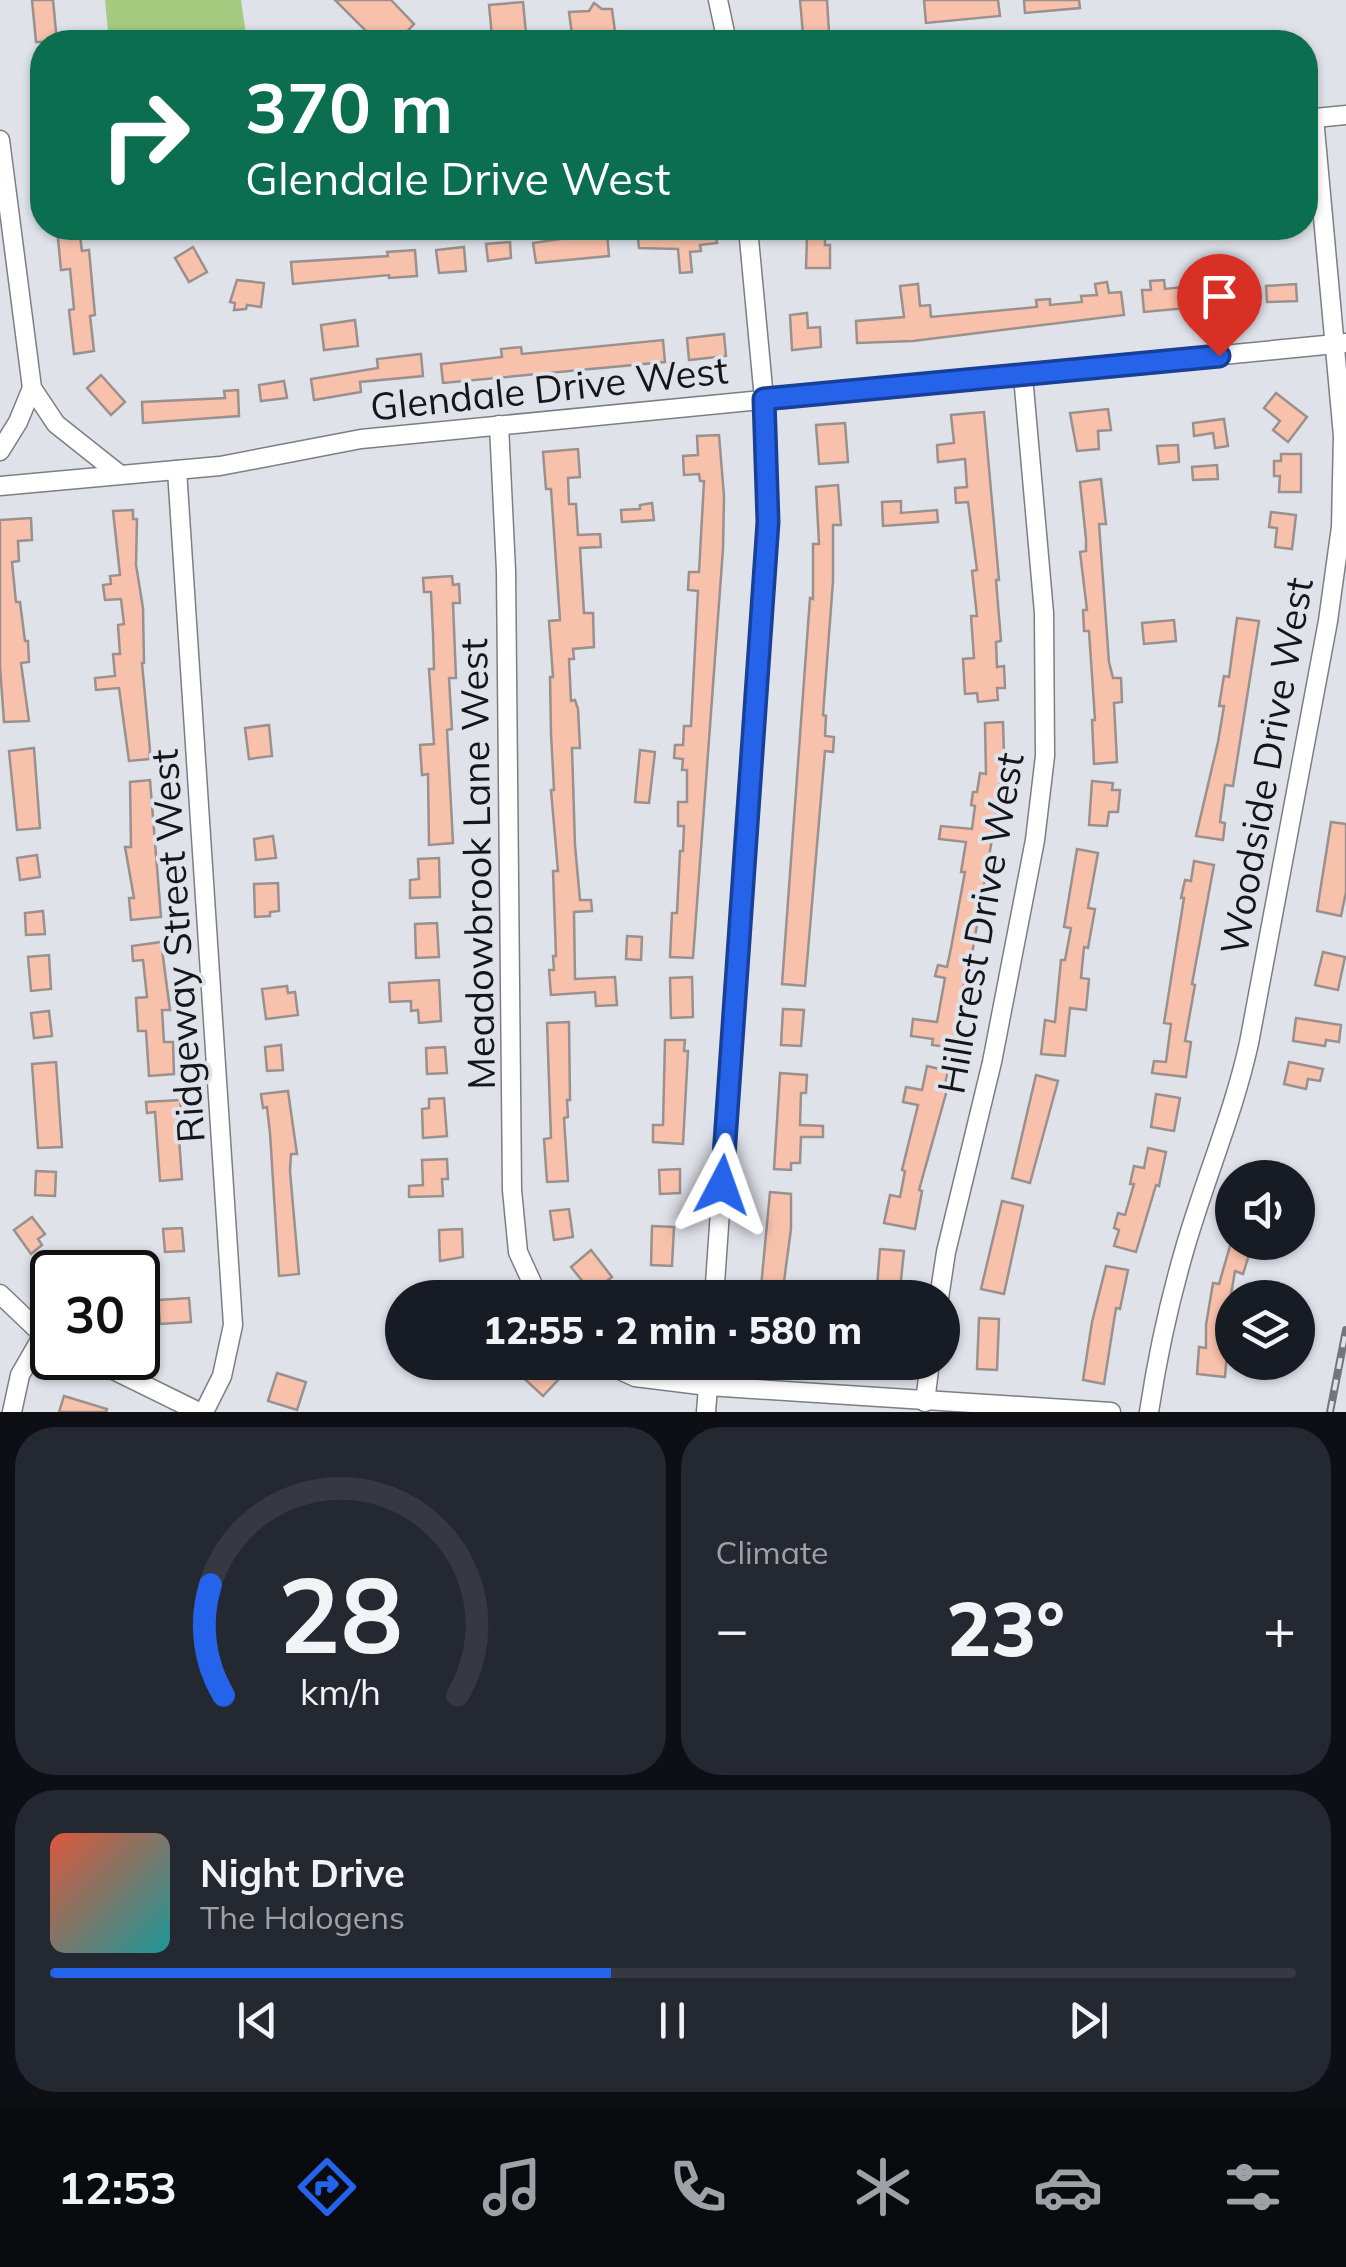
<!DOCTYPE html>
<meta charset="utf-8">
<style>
:root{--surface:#171b24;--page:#242831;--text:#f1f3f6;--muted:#9ea1a6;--line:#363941;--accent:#2563eb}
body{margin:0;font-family:Mulish,sans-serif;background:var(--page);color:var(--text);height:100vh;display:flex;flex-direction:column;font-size:38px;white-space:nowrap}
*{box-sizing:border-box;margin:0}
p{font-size:32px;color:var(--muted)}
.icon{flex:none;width:55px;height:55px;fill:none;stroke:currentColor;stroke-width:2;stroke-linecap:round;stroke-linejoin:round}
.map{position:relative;height:1412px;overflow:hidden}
.drawer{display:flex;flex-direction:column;gap:15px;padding:15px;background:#0d0f14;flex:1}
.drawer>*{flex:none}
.banner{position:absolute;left:30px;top:30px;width:1288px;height:210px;border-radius:40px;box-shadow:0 2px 8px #0004;background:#0b6e4f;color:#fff;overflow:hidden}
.fabs{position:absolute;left:1215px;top:1160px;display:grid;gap:20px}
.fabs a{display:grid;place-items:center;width:100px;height:100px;border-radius:50%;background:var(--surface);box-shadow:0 2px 8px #0004;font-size:50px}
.speed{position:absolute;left:30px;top:1250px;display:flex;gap:20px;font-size:50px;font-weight:700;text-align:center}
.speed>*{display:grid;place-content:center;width:130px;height:130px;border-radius:50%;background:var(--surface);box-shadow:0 2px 8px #0004;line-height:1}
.speed .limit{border:5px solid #111;border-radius:15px;background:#fff;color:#111}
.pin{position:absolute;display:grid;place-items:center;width:85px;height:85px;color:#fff;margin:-102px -42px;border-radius:50% 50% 50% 0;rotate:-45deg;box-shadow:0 0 10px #0007}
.pin .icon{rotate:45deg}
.me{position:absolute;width:110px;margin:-55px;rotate:4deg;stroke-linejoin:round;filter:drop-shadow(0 0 8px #0008)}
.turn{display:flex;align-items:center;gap:35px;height:210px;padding:0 50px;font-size:45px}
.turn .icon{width:130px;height:130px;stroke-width:2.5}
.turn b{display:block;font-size:70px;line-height:85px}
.big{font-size:75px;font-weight:800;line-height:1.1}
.drawer .widget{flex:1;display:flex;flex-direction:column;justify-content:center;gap:15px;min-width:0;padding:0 35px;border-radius:40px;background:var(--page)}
.drawer .dial{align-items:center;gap:0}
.dial svg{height:260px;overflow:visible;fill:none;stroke:var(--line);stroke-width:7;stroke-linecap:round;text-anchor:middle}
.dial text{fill:var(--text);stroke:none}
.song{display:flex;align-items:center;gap:30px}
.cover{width:120px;height:120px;border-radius:15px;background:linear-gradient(135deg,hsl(10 70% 55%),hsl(180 70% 35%))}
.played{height:10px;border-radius:5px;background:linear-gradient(90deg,var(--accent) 45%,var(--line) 45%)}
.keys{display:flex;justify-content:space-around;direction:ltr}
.heat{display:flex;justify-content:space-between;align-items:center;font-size:55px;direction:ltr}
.drawer .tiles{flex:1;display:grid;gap:15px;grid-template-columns:1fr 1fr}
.widget:last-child{grid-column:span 2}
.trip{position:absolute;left:385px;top:1280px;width:575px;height:100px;border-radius:50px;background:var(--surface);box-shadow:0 2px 8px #0004;font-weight:800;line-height:100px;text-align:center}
.dock{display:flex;height:160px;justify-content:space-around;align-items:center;background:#090b0e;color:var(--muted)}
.dock .icon{width:70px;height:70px}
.dock .on{color:var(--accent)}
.dock b{font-size:45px;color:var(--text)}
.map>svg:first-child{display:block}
.green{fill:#a4cb7f}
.building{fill:#f8c1ab;stroke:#9a918e;stroke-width:2.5}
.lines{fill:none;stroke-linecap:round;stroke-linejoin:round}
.minor-casing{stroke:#7c7e85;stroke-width:21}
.minor{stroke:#fff;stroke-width:18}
.rail-casing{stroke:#73757a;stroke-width:8}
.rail{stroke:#e0e2ea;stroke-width:4;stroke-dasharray:11;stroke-linecap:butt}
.route-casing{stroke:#184099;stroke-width:25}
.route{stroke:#2563eb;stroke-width:18}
.labels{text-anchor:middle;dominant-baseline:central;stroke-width:8;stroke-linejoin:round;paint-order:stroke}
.street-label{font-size:38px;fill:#151619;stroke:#e0e2ea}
</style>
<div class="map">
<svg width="1346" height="1412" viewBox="0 0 1346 1412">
<rect width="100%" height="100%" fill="#e0e2ea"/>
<path class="green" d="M105,0H241L247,42H109Z"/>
<g class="building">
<path d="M32,0H53L57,42H36Z"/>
<path d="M335,0H391L414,24L397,42H377Z"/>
<path d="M800,0H827L829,32L803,34Z"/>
<path d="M924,0H998L1000,16L926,23Z"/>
<path d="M1024,0H1079L1080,8L1025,13Z"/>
<path d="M523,2L526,33L492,36L489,5Z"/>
<path d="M594,3L602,9H612L616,39L607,40V42H573L569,12L589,11Z"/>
<path d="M57,228H79L82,251L89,250L95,315L90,316L94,351L74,354L69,310L74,309L70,269L61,270Z"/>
<path d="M637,228H715L717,243L700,245L701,251L690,252L692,272L680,273L678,249L639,248Z"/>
<path d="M607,232L609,256L536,263L533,243Z"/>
<path d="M807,237H825V245H830V268H806Z"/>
<path d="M510,242L511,258L488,261L486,244Z"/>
<path d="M193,247L207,272L189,282L175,258Z"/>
<path d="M464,247L466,271L439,273L436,250Z"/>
<path d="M415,250L417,276L389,278V275L293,284L291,262L388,256L387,252Z"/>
<path d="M237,280L264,283L261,307L247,305L246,309L234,310L235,303L230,302Z"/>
<path d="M1164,280L1165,289L1240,281L1241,303L1144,312L1142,290H1151L1150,281Z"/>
<path d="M1107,282L1109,293L1121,292L1124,315L913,341L857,343L856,321L904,317L900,286L918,284L920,306L930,305L931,317L1037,307L1036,300L1050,299V305L1082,302L1081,296L1097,295L1095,284Z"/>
<path d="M1296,284L1297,301L1267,302L1266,286Z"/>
<path d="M807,313L808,328L820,327L821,347L792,350L790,315Z"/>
<path d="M355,320L358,346L324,350L321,325Z"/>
<path d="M724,334L726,356L689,360L687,338Z"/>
<path d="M663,340L665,362L443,383L441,364L502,357L501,349L521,347L522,354Z"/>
<path d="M421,354L423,376L360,382L361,392L314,400L311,379L378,368L377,359Z"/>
<path d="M101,375L125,402L111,415L87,388Z"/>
<path d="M284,381L287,398L261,401L259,385Z"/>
<path d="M238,390L239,416L143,423L142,402L225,398L224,391Z"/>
<path d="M1276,393L1307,417L1288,442L1273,430L1280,421L1264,408Z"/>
<path d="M1108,409L1111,430L1098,431L1099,449L1077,451L1070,413Z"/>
<path d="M984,412L999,580H996L1001,641L996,642L997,667L1004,666L1005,688H997L998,700L978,702L977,693L965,694L963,659L974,658L971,616H977L972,571L977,570L968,502L956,503L955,488L967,487L965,459L938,462L937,445L954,443L951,415Z"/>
<path d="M1224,419L1228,446L1215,448L1213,433L1194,436L1193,423Z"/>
<path d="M845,423L848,462L819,464L816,425Z"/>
<path d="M719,435L724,496L723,549L693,958L670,957L672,913H677L680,851H683L684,826H678V802H687V770H682L683,759L674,758L675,745H683L684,726H691L698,591L688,590L689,572H699L704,481H700L699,474L684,475L683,456L698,455L697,436Z"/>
<path d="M1178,445L1179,462L1159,464L1157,446Z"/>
<path d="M578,449L580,477L568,478L569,504H576L578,535L600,534L601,547L580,548L584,613H593L594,647L573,649L574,659H569L571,701L575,700L578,709L580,748H572L575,845L580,900H591L592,911L574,912L575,979L615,977L617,1005L596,1006L595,992L551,995L549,970H554L553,956H556L553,871H558L551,790H554L551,733L550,677H553L549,621L560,620L551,489H546L543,452Z"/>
<path d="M1281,454H1301V492H1279L1280,476H1274V461H1281Z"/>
<path d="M1217,465L1218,479L1193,480L1192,467Z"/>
<path d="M1101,479L1106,524H1099L1109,662L1113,678H1121L1122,702L1114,703L1117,762L1094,764L1092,720H1095L1090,646L1089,631H1084L1083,610H1087L1080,552L1086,551V539L1080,482Z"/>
<path d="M838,485L841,525H833V581L823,715L826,716L825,736L834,737L833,752L825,751L805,986L782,984L810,598L813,599V544H819L816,487Z"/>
<path d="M901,501V513L937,510L938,522L883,526L882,502Z"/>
<path d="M652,503L654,520L622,522L621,510L640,509V505Z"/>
<path d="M133,510V519H137L136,565L143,608L144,663H142L150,750L149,759L129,761L119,688L96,690L95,678L115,676L113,654H120L118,625L124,624L121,599L105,600L103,585L111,584L110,576L120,575L113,511Z"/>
<path d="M1271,512L1296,515L1292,549L1275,547L1277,528L1269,527Z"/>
<path d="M31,518L32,540L18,541L19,561L12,562L16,602H20L25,641H28L29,662L21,663L29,721L4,722L0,667V520Z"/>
<path d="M452,576L453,585L459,584L460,603H453L456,678H449L452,729L447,730L453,843L429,845L428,774L422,775L420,745L434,744L429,669H434L433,634L431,592H424L423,578Z"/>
<path d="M1237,618L1259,621L1233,786L1225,785L1220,822L1225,823L1223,840L1196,836L1218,742L1224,706H1219L1224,676L1229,677Z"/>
<path d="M1174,620L1176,641L1144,644L1142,623Z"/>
<path d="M1003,722L1004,754L995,822L972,954L962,991L955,1048L932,1045L933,1039L911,1036L913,1019L937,1022L945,978L935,976L938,965L947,967L951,948L965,872H961L966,842L939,839L941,826L972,829L975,806L971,805L973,792H977L980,773L986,774L985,723Z"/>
<path d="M269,725L272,756L249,759L245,728Z"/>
<path d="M34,748L40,828L17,830L9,751Z"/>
<path d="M640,750L655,752L649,803L635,802Z"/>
<path d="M150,780L161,917L131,920L129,898H134L125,847H131L130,782Z"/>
<path d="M1092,781L1113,783L1112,790H1120L1118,812H1109L1107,826L1089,825Z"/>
<path d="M1331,822L1346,824V892L1341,916L1317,911Z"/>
<path d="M273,836L276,858L256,860L254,839Z"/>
<path d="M1077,849L1098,853L1088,908L1095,909L1088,948L1084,947L1081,978L1089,979L1086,1010L1070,1008L1065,1056L1041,1054L1045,1020L1055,1022L1061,960H1065L1071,928L1064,927Z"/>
<path d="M37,855L40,877L20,880L17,858Z"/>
<path d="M439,858L440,897L410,898V880L419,879L418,859Z"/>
<path d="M1194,861L1214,865L1192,984L1195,985L1185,1041L1191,1042L1186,1077L1152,1073L1154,1061L1166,1062L1171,1024L1164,1023L1184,898H1181L1185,880L1191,881Z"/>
<path d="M278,883L279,911L270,912V916L255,917L254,884Z"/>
<path d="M43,911L45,934L26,935L25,913Z"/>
<path d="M437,923L439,957L416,958L415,924Z"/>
<path d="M627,936L642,937L641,960L626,959Z"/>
<path d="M161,942L170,1010H162L164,1042H173L174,1074L149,1076L146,1031H138L136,998L147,997L143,960L133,961L132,946Z"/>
<path d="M1323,952L1345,957L1338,990L1315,985Z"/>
<path d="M49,955L51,989L31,991L28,957Z"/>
<path d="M692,977L693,1017L671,1018L670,978Z"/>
<path d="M439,980L441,1021L419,1023L418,1010L411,1011V1001L390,1002L389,983Z"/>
<path d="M287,986L288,993L295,992L298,1015L266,1019L262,989Z"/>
<path d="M783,1009L804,1010L801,1046L781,1045Z"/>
<path d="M49,1011L52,1036L34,1038L31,1013Z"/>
<path d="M1296,1018L1341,1025L1339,1042L1326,1040L1325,1046L1293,1041Z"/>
<path d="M569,1022L570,1100H567L568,1117L564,1118L568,1181L547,1182L544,1139L551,1138L547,1023Z"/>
<path d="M665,1040H685L684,1051H688L683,1144L653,1142V1125H663Z"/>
<path d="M281,1045L283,1070L267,1071L265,1047Z"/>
<path d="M445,1047L447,1073L427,1074L426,1048Z"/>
<path d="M56,1062L62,1147L38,1148L32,1064Z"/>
<path d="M1289,1062L1323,1069L1320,1081L1308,1079L1306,1089L1284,1084Z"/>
<path d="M927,1066L948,1071L944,1089L947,1090L919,1190L922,1191L915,1229L884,1223L890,1195L900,1197L905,1171L902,1170L918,1105L903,1102L906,1087L922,1090Z"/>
<path d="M780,1073L807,1075L806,1093H801L800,1125L823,1126V1137H801L800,1163H791V1170L774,1169Z"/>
<path d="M1036,1075L1058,1081L1030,1183L1012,1178Z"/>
<path d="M288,1091L297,1154H291L290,1171L299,1274L279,1276L270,1133L267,1107L263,1108L261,1094Z"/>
<path d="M1156,1094L1180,1098L1174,1131L1151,1127Z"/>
<path d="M444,1098L447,1136L423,1138L422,1109L429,1108V1099Z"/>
<path d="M180,1100L181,1110L177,1111L182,1179L160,1181L155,1112L147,1113L146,1102Z"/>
<path d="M1148,1148L1166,1152L1159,1186L1156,1185L1136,1252L1114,1246L1119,1230L1114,1228L1118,1213L1125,1215L1134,1184H1130L1134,1166L1144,1168Z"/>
<path d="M447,1159L448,1179H442L443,1196L409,1197V1186L423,1185L422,1160Z"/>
<path d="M680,1169V1193L660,1194L659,1170Z"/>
<path d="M36,1171L56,1172L55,1196L35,1195Z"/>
<path d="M770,1192L791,1194V1229L783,1289L761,1287Z"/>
<path d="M1002,1201L1023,1206L1004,1294L981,1289Z"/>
<path d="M569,1209L573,1237L554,1240L550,1211Z"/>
<path d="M32,1217L45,1234L38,1239L42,1245L31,1254L14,1230Z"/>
<path d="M652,1226L674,1227L672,1266L651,1265Z"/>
<path d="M182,1228L184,1251L165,1252L163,1229Z"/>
<path d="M462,1229L463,1257L440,1261L439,1230Z"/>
<path d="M1232,1239V1242H1253L1243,1274L1235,1271L1223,1341H1228L1225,1377L1197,1374L1199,1347L1206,1348V1325L1213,1283L1219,1284Z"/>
<path d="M880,1249L904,1251L900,1289L877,1287Z"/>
<path d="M591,1250L612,1277L592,1293L571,1267Z"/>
<path d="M1106,1266L1128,1270L1120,1309L1116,1308L1104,1384L1083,1380L1092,1322Z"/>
<path d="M189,1298L191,1322L160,1324L158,1300Z"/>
<path d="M979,1318L999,1319L997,1370L977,1369Z"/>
<path d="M526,1362H539L558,1380L543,1396L517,1372Z"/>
<path d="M277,1373L306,1382L297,1410L268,1401Z"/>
<path d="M64,1396L107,1409L106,1412H59Z"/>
</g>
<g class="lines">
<g class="minor-casing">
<g id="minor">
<path d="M718,0L727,42"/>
<path d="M1305,119L1346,115"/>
<path d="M0,140L32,388L56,424L119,474"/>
<path d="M499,425L506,571L512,1190L518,1252L539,1298"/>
<path d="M0,451L18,422L32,388"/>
<path d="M177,470L233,1325L222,1376L204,1412"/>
<path d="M0,486L220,466L361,439L1346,343"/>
<path d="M0,1294L43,1335L52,1339"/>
<path d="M714,1298L768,521L764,399L748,228"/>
<path d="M939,1298L946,1252L992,1062L1035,840L1045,756L1044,613L1023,376"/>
<path d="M89,1358L199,1412"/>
<path d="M603,1362L635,1377L708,1386L1111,1412"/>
<path d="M925,1402L930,1362"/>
<path d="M12,1412L20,1375L43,1335"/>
<path d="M706,1412L710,1362"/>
<path d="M1149,1412C1157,1359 1168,1307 1183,1255C1203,1183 1233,1116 1249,1043L1328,621L1341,527L1343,436L1314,118"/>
</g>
</g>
<use href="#minor" class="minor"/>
<g class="rail-casing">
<path id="rail" d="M1330,1412L1346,1330"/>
</g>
<use href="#rail" class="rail"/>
</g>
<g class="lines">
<g class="route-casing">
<path id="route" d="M722,1185L768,522L764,399L1219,356"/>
</g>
<use href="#route" class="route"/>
</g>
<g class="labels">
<g class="street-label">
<text transform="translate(549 388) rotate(-6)">Glendale Drive West</text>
<text transform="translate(1266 766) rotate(-80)">Woodside Drive West</text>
<text transform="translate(477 864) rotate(-91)">Meadowbrook Lane West</text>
<text transform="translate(980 923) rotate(-80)">Hillcrest Drive West</text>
<text transform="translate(177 946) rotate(-94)">Ridgeway Street West</text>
</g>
</g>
</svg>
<div class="fabs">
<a><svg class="icon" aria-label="sound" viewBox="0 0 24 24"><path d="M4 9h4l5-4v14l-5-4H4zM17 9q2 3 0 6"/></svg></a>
<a><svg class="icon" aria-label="layers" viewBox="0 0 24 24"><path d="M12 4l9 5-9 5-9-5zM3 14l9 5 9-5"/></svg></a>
</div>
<div class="speed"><div class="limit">30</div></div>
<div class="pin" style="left:1219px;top:356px;background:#d93025"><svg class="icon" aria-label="arrive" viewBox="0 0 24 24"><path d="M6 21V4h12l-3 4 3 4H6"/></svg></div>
<svg class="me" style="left:722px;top:1185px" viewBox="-20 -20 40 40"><path d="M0-17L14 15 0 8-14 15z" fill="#2563eb" stroke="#fff" stroke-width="4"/></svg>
<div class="trip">12:55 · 2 min · 580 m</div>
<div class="banner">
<div class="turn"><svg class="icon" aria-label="right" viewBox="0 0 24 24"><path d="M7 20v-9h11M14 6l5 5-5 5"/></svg><div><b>370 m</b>Glendale Drive West</div></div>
</div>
</div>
<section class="drawer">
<div class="tiles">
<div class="widget dial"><svg viewBox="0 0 100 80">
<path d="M14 69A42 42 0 1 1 86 69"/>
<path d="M14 69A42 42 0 0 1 10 35" stroke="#2563eb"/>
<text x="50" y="56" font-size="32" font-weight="700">28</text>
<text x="50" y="72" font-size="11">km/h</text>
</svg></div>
<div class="widget"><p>Climate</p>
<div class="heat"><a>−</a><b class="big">23°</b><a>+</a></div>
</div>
<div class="widget">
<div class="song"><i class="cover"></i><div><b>Night Drive</b><p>The Halogens</p></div></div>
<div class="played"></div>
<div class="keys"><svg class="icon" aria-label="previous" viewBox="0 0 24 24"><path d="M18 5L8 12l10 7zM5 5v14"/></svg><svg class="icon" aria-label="pause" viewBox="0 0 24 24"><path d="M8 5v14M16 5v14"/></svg><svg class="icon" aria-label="next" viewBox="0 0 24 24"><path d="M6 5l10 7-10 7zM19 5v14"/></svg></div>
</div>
</div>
</section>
<nav class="dock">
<b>12:53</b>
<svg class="icon on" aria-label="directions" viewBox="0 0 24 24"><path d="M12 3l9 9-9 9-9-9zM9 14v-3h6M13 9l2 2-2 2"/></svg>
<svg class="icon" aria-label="music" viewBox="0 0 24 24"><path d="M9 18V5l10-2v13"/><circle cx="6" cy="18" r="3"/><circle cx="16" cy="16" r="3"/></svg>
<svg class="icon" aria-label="phone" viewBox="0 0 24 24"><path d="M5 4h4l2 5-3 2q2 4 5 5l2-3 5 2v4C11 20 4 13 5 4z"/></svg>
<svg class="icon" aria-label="climate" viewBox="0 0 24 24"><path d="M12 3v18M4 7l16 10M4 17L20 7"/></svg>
<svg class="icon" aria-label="car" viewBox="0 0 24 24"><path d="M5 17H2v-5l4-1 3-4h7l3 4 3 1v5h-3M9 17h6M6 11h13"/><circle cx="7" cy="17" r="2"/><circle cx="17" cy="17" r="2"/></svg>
<svg class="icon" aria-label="filters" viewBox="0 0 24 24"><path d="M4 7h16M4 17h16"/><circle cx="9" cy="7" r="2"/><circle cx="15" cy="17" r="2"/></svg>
</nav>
